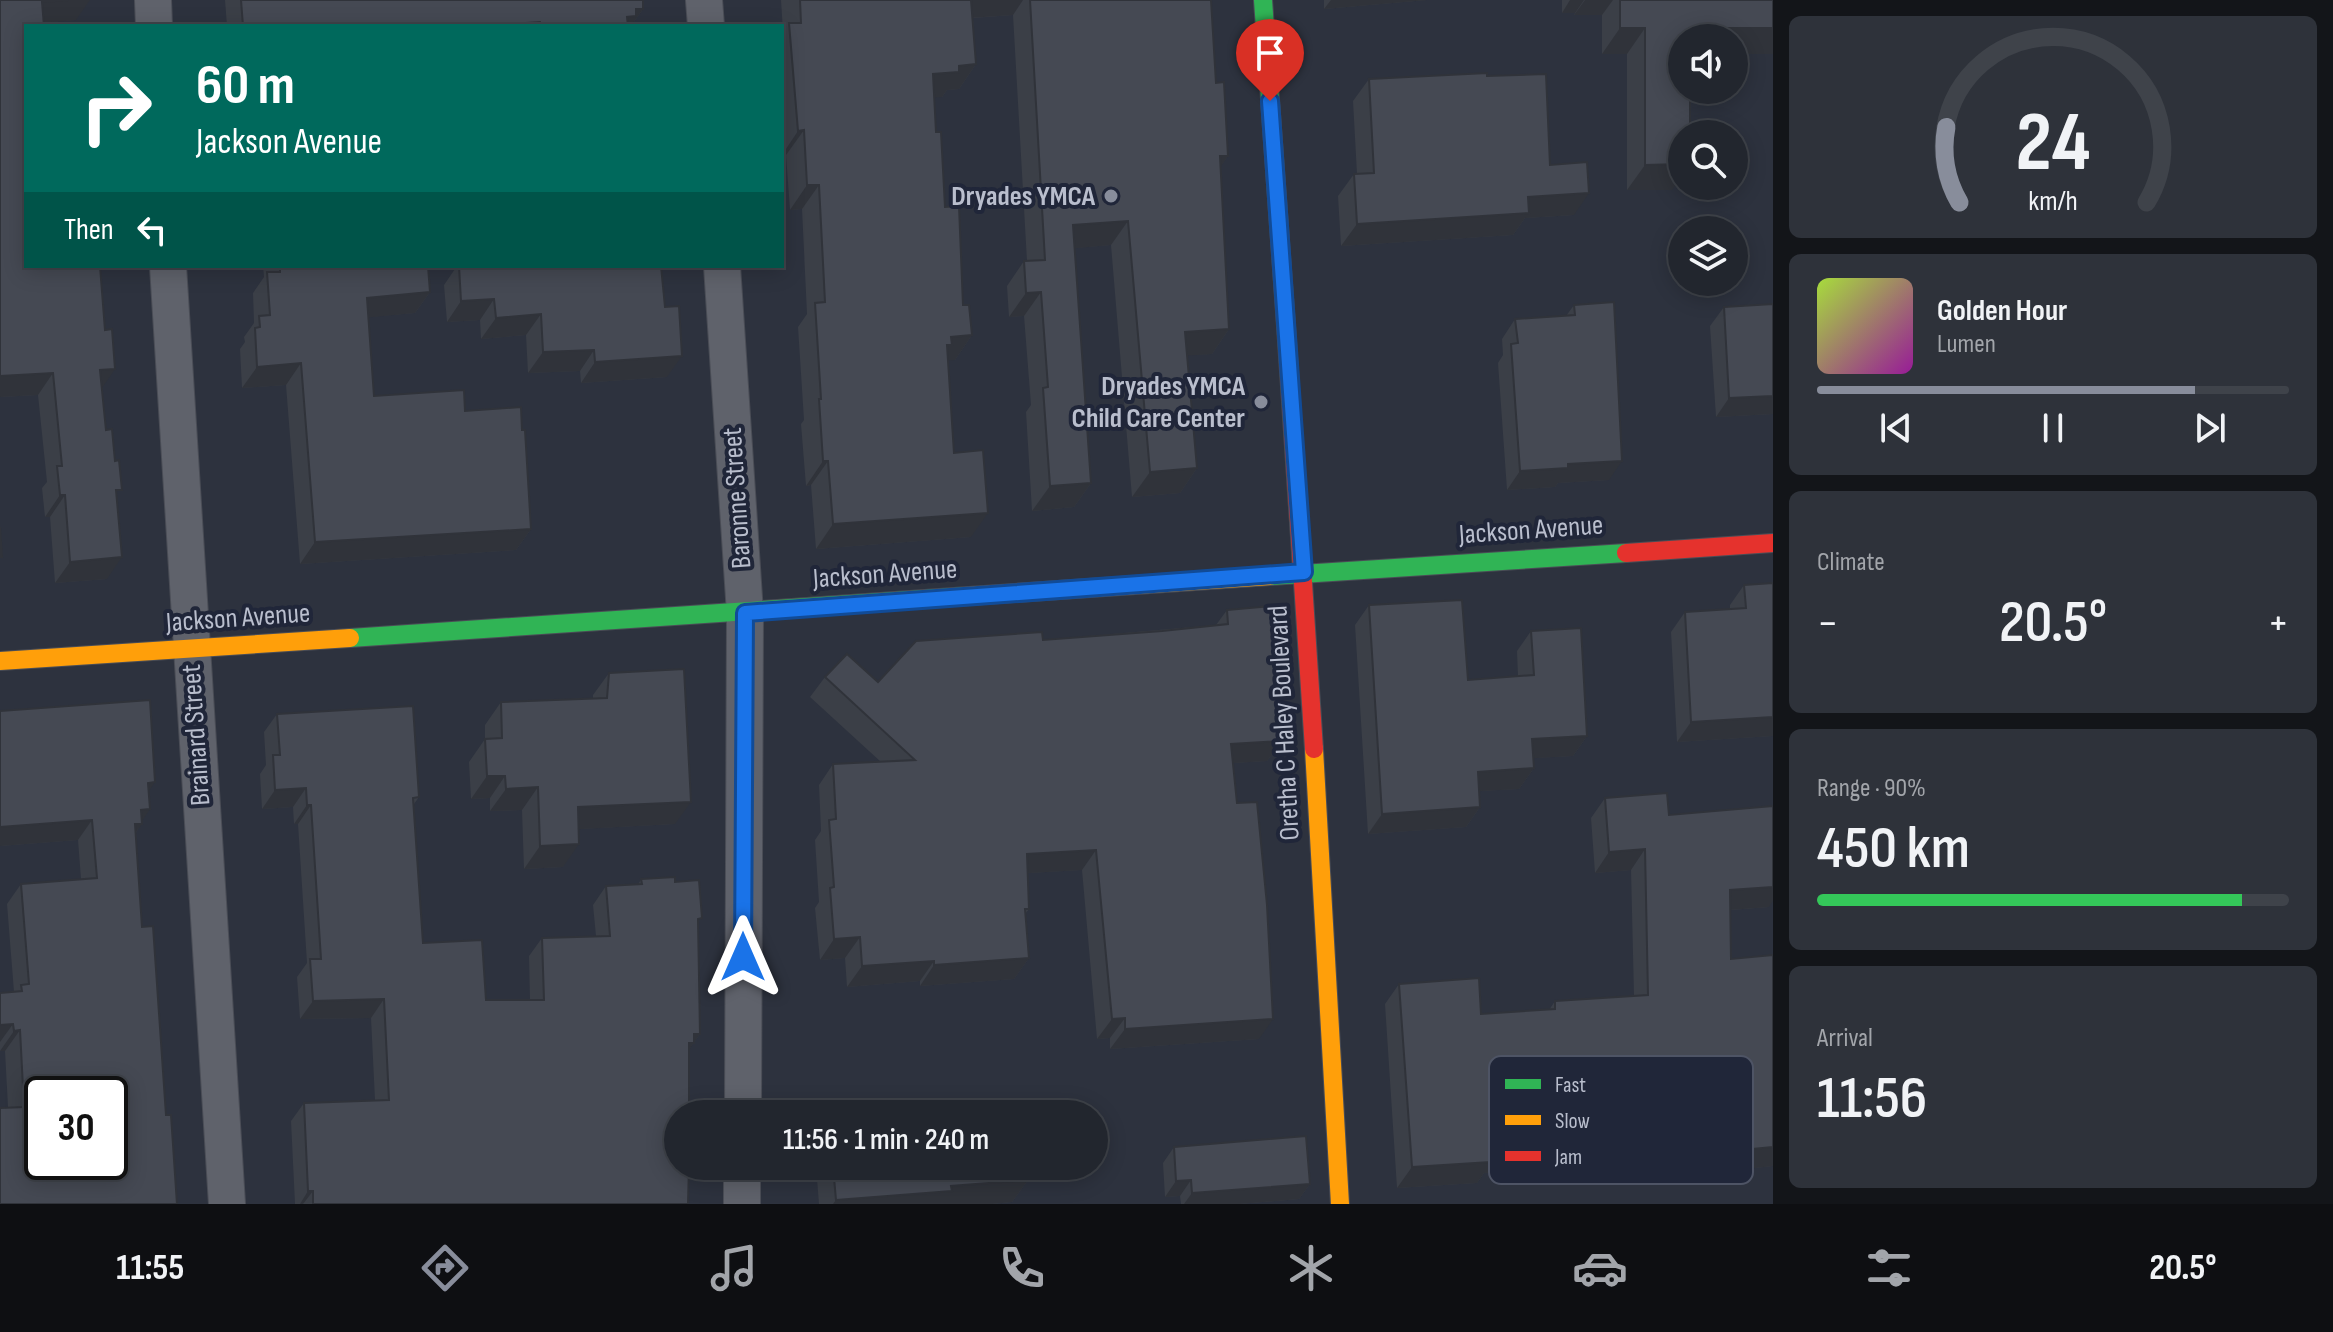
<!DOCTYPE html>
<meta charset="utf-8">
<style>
:root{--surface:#22262e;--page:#2e323a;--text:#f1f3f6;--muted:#a2a5aa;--line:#3f434a;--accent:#888d9b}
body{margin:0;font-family:"Sofia Sans Condensed",sans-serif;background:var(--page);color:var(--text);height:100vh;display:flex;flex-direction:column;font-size:30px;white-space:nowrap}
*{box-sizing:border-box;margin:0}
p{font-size:26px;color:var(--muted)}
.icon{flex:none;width:44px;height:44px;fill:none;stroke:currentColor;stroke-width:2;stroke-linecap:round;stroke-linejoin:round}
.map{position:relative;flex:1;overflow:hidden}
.sheet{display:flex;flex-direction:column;gap:16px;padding:16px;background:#131519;width:560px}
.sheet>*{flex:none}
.banner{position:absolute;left:24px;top:24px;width:760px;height:244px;border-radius:0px;box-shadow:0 4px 20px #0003,0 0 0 2px var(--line);background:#00695c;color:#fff;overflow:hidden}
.buttons{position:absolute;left:1668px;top:24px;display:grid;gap:16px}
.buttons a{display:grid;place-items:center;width:80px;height:80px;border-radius:50%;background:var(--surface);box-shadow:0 4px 20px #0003,0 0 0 2px var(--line);font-size:40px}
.speed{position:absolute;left:24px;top:1076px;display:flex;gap:16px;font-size:40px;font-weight:700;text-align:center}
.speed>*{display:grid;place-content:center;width:104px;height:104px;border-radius:50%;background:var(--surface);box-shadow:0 4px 20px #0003,0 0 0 2px var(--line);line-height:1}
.speed .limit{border:4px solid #111;border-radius:12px;background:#fff;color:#111}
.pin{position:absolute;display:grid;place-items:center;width:68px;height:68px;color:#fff;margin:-82px -34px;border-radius:50% 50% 50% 0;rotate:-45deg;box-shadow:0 0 8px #0007}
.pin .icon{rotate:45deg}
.me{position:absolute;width:88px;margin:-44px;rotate:0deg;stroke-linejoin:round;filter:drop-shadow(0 0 6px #0008)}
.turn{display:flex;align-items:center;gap:28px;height:168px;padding:0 40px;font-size:36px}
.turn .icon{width:104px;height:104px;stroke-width:2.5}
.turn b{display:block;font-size:56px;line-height:68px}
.then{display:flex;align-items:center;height:76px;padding:0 40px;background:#0003;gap:16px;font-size:30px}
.big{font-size:60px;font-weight:600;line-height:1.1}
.sheet .tile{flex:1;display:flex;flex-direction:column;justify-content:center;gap:12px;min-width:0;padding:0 28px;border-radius:12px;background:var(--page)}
.sheet .dial{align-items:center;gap:0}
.dial svg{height:208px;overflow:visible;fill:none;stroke:var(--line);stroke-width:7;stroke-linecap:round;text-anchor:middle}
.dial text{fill:var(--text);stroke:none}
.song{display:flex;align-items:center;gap:24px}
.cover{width:96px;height:96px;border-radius:12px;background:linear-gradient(135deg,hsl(80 70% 55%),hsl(300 70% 35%))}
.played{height:8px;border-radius:4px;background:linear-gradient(90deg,var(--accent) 80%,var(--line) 80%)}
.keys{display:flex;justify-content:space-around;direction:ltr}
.heat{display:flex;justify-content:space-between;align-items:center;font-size:44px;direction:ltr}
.charge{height:12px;border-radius:6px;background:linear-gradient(90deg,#34c759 90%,var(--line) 0)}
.trip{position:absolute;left:664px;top:1100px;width:444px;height:80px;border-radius:40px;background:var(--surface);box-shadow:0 4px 20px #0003,0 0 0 2px var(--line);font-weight:600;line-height:80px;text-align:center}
.dock{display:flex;height:128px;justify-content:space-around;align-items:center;background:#0e0f12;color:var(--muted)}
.dock .icon{width:56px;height:56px}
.dock .selected{color:var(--accent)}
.dock b{font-size:36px;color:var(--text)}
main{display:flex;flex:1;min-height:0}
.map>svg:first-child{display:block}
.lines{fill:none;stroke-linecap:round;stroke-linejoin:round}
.street-casing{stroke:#4a4d56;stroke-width:38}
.fast-casing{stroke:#4a4d56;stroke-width:20}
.slow-casing{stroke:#4a4d56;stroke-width:20}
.jam-casing{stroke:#4a4d56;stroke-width:20}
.street{stroke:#5f626b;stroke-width:36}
.fast{stroke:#30b455;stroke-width:18}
.slow{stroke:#ff9f0a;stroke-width:18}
.jam{stroke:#e5322d;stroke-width:18}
.wall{fill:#3b3f47}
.shaded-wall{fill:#30333a}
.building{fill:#454953;stroke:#30333a;stroke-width:2;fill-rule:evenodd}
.route-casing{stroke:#114b97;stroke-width:20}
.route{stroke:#1a73e8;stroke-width:14}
.poi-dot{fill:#888d9b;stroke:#202639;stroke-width:3}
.labels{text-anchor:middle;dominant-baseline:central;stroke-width:8;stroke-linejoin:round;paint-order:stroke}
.poi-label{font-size:28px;font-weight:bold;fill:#b9becd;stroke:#202639;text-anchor:end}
.street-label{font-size:28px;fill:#b9becd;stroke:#202639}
.key{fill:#202639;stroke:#4e5465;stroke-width:2}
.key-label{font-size:22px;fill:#b9becd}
</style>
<main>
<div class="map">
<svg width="1773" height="1204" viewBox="0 0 1773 1204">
<rect width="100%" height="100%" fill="#2d323e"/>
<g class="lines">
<g class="street-casing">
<g id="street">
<path d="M153,0L154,26"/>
<path d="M704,0L706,26"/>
<path d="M168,266L227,1204"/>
<path d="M722,266L745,613L743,1114"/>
<path d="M742,1204V1166"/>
</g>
</g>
<g class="fast-casing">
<g id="fast">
<path d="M1263,0L1286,326"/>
<path d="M1270,576L1626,553"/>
<path d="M350,638L969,596"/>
</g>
</g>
<g class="slow-casing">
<g id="slow">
<path d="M969,596L1270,576"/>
<path d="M0,661L350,638"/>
<path d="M1314,749L1340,1204"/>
</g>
</g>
<g class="jam-casing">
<g id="jam">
<path d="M1286,326L1314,749"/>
<path d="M1626,553L1773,543"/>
</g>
</g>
<use href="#street" class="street"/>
<use href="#fast" class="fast"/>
<use href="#slow" class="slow"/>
<use href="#jam" class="jam"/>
</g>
<g class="wall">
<path d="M0,0L76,20L44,22L26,26L102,388L106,430L117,496L107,579L55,583L50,517H45L42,488L47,482L38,395L0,397Z"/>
<path d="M225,0H643V9L631,26H227Z"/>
<path d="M781,0H1211L1216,83L1228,156L1220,167L1229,329L1212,354L1187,355L1197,468L1180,493L1132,497L1111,245L1074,248L1091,483L1074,507L1032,511L1026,412L1031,405L1024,316L1009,317L1007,286L1024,261H1027L1013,15L973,18L976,64L959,89L947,90L942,97H934L936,132L945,207L963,305L972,335L955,360H948L954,453L971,537L816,549L811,485L806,486L801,424L804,420L798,327L807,314L802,209L790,210L786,155H782V33L783,32Z"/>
<path d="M1324,0H1427L1324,9Z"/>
<path d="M1562,0H1773V54H1734L1682,38L1672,190H1627V54H1602V15H1574L1575,13H1562Z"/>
<path d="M1487,76L1550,165L1574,215L1525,218L1513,235L1341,246L1338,196L1354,174H1357L1353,101L1369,79Z"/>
<path d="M263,266H428L430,292L415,313L368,317L374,396L465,411L531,529L516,550L300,564L286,385L242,388L240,349L245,342L244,337L254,323L253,293L264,277Z"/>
<path d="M457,266H661L667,377L581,383L580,371L528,373L526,335L481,339L480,320L447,322L444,285Z"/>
<path d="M1773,304V414L1716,417L1710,326L1724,307Z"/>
<path d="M1574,305L1609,480L1558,483L1555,487L1507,490L1498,363L1503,355L1502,339L1515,319L1566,316Z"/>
<path d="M1773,583V736L1677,742L1671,632L1685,612L1730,609V605L1744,585Z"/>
<path d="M1369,605L1468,680L1518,676L1517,651L1531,631L1587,736L1573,756L1533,758L1534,768L1519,789L1479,791L1480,807L1466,827L1368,834L1355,625Z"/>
<path d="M1227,610L1282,741L1267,761L1233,763L1259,1039L1110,1049V1038L1097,1039L1082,870L1028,873L1029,909L1025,914L1029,958L1014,979L920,986V981L847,987L845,958L820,960L815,908L819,902L815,840L821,831L819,785L833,764L881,762L810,697L825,677L878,682L1043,640L1216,625Z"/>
<path d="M609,673L675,824L578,829L563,867L524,869L522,810L490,811V798L471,799L469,762L485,739V725L501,702L593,698V695Z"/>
<path d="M277,714L419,797L414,804L423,943L486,1000H530L529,956L542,938L596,936L593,905L606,886L638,885L641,879L675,882L698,924L700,1034L689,1049L688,1204H295L291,1121L304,1103L375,1100L371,1018L300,1019L297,977L307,963L298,824H294L293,807L262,809L260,774L266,765L264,732Z"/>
<path d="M148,792L142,821L136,833L142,927L166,1115L8,1107L5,1051H0V993L14,992L7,904L21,884L81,879L78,840L0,846Z"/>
<path d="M1605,798L1669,815L1769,907L1731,910V959L1773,1166L1717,1172L1713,1132L1662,1135L1663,1151L1648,1172L1602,1174V1165L1484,1173L1477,1183L1397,1188L1385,1004L1399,984L1481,1014L1549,1010L1555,1001L1634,996L1631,870L1595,873L1591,818Z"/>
<path d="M1174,1147L1310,1184L1299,1199L1239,1204H1181L1180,1196L1165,1197L1163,1163Z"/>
<path d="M816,1166H1027L1028,1180L1012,1202L992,1204H819Z"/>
</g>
<g class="shaded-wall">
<path d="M68,0H90L76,20L27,24L42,2Z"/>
<path d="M967,0H1023L1013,15L954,19Z"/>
<path d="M1331,0H1427L1324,9Z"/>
<path d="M1570,0H1584L1575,13H1562Z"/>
<path d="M1585,0H1613L1602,15H1574Z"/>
<path d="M636,9H643L631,26H621L627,17Z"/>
<path d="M540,22L538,26H482Z"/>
<path d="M475,23L473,26H433Z"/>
<path d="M1620,28H1645L1627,54H1602Z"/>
<path d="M1689,28H1773V54H1734V38H1682Z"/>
<path d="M976,64L959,89L947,90L942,97L915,99L933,74L959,66Z"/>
<path d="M804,130L786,155H782L798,131Z"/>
<path d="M1220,156H1228L1211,181Z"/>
<path d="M1682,164V176L1672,190H1627L1645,165Z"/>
<path d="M807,185H819L802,209L790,210Z"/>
<path d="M1589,193L1574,215L1525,218L1513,235L1341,246L1357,224L1528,197Z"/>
<path d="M1128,221L1111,245L1055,250L1073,225Z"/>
<path d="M430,292L415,313L352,319L367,298Z"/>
<path d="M1041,292L1024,316L1009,317L1026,293Z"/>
<path d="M494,299L480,320L447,322L461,301Z"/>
<path d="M541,314L526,335L481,339L496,318Z"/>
<path d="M1229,329L1212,354L1168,357L1185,332Z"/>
<path d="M972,335L955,360L940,361L951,337Z"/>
<path d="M594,350L580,371L528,373L543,352Z"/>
<path d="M682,356L667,377L581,383L595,362Z"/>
<path d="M301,363L286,385L242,388L257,367Z"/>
<path d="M115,369L100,391V370Z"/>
<path d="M53,373L38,395L0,397V376Z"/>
<path d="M1773,396V414L1716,417L1729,398Z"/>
<path d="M823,461H828L811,485L806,486Z"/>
<path d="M1622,461L1609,480L1558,483L1555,487L1507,490L1520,471L1568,464Z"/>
<path d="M1197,468L1180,493L1132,497L1150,472Z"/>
<path d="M1091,483L1074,507L1032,511L1050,486Z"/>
<path d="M60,495H65L50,517H45Z"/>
<path d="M988,513L971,537L816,549L833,524Z"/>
<path d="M531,529L516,550L300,564L315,542Z"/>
<path d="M122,557L107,579L55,583L70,562Z"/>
<path d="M1773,717V736L1677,742L1691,722Z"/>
<path d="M1587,736L1573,756L1518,759L1532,739Z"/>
<path d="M1282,741L1267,761L1217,764L1231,744Z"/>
<path d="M1534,768L1519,789L1463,792L1478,772Z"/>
<path d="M487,776H505L490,798L471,799Z"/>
<path d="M155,782L141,803L148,783Z"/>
<path d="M538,787L522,810L490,811L506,789Z"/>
<path d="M306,788L293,807L262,809L275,790Z"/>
<path d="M691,802L675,824L562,830L578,807Z"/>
<path d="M307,805H311L298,824H294Z"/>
<path d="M1480,807L1466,827L1368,834L1382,814Z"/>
<path d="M150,809L140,824H142L127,844L141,810Z"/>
<path d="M92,820L78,840L0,846V827Z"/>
<path d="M579,844L563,867L524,869L540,846Z"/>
<path d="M1645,849L1631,870L1595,873L1609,852Z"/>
<path d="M1096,850L1082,870L1012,874L1027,854Z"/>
<path d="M1773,887V901L1769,907L1716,911L1730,890Z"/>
<path d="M860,937L845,958L820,960L834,939Z"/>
<path d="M1029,958L1014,979L920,986L934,965Z"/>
<path d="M934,961L920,981L847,987L862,966Z"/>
<path d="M384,999L371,1018L300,1019L313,1001Z"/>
<path d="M1125,1018L1110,1038L1097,1039L1112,1019Z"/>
<path d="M1273,1019L1259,1039L1110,1049L1125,1029Z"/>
<path d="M13,1024L0,1042V1025Z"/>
<path d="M20,1030L5,1051H0L14,1031Z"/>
<path d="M694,1034H700L681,1061Z"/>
<path d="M1728,1112L1713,1132L1647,1136L1661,1115Z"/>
<path d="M1616,1144L1602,1165L1484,1173L1477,1183L1397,1188L1412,1167L1491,1153Z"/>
<path d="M1773,1147V1166L1717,1172L1731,1151Z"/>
<path d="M1663,1151L1648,1172L1602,1174L1616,1153Z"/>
<path d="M1028,1180L1012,1202L992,1204H833L836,1200L951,1186Z"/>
<path d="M1191,1180L1180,1196L1165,1197L1176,1181Z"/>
<path d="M1310,1184L1299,1199L1239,1204H1184L1192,1193Z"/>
<path d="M308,1191H313L303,1204H300Z"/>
</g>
<g class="building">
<path d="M0,0H68L42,2L44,26H26V266H100L105,330L112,329L115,369L100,370L106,430L112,429L115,461L119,460L122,490H116L122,557L70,562L65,495H60L57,466H62L53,373L0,376Z"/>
<path d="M241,0H643V9H636V16L627,17L628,26H541L540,22L482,26H476L475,23L433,26H243Z"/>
<path d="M800,0H971L976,64L959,66V72L933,74L936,132H941L945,207L959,206L963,305H969L972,335L951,337L952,345H947L954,453L983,450L988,513L833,524L828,461H823L819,399H821L815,303L825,302L819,185H807L804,130L798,131L789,23H801Z"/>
<path d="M1030,0H1211L1216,83L1224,82L1228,156H1220L1229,329L1185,332L1197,468L1150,472L1128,221L1073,225L1091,483L1050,486L1043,388L1048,387L1041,292L1026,293L1024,261L1045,260Z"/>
<path d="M1620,0H1773V28H1689V38H1682V90H1690V134H1682V164L1645,165V28H1620Z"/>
<path d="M1487,73V76L1546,74L1550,165L1587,162L1589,193L1528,197L1529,213L1357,224L1354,174L1374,173L1369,79Z"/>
<path d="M280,266H428L430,292L367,298L374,396L464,390L465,411L521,407L522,430H525L531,529L315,542L301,363L257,367L255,328L260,327L259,316L270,315L267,272H280Z"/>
<path d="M459,266H661L665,307L679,306L682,356L595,362L594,350L543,352L541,314L496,318L494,299L461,301Z"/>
<path d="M1614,302L1622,461L1568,464V468L1520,471L1511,344L1518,343L1515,319L1575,315L1574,305Z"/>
<path d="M1773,304V396L1729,398L1724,307Z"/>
<path d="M0,527L2,557H0Z"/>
<path d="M1773,583V717L1691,722L1685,612L1746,608L1744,585Z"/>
<path d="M1462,600L1468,680L1534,675L1531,631L1581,628L1587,736L1532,739L1534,768L1478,772L1480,807L1382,814L1369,605Z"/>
<path d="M1272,606L1282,741L1231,744L1237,803L1257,802L1267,905L1273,1019L1125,1029V1018L1112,1019L1096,850L1027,854L1029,909H1025L1029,958L934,965V961L862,966L860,937L834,939L830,888L834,887L829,820L836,819L833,764L915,760L825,677L847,654L878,682L916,641L1042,632L1043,640L1162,631L1228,624L1227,610Z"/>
<path d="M684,669L691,802L578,807L579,844L540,846L538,787L506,789L505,776H487L485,739L502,738L501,702L607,698L609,673Z"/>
<path d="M150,700L155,782L148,783L150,809L141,810L142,824H135L142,927L153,926L166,1115H171L177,1204H0V1108L24,1107L20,1030L14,1031L13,1024L0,1025V993L22,991L21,985L29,984L21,884L97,878L92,820L0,827V711ZM42,1094H110V1162H42Z"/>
<path d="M413,706L419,797L413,798L423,943L482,940L486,1000H544L542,938L610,936L606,886L642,884L641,879L675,877V882L699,880L702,918L698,919L700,1034H694V1043H689V1114H678V1166H689L688,1204H313V1191H308L304,1103L389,1100L384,999L313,1001L310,959H321L311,805H307L306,788L275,790L273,755H280L277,714Z"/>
<path d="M1667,793L1669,815L1773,806V887L1730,890L1731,959L1773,955V1147L1731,1151L1728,1112L1661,1115L1663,1151L1616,1153V1144L1491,1153V1162L1412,1167L1399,984L1479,978L1481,1014L1555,1009V1001L1648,995L1645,849L1609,852L1605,798Z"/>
<path d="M946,1103V1110L1023,1105L1024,1114H829V1112Z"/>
<path d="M1306,1136L1310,1184L1192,1193L1191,1180L1176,1181L1174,1147Z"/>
<path d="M833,1166H1027L1028,1180L951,1186L952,1191L836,1200Z"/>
</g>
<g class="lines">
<g class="route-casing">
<path id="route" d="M743,957L745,613L1304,572L1270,101"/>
</g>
<use href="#route" class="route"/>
</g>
<g class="poi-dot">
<circle cx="1111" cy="196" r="8"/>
<circle cx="1261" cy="402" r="8"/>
</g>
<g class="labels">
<g class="poi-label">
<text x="1095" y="196">Dryades YMCA</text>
<text x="1245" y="386">Dryades YMCA<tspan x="1245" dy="32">Child Care Center</tspan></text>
</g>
<g class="street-label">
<text transform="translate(737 498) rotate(-94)">Baronne Street</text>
<text transform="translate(1531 530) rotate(-4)">Jackson Avenue</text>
<text transform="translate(885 574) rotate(-4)">Jackson Avenue</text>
<text transform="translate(238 618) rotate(-4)">Jackson Avenue</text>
<text transform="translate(1284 723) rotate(-93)">Oretha C Haley Boulevard</text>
<text transform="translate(196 735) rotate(-94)">Brainard Street</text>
</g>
</g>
<rect x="1489" y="1056" width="264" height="128" rx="12" class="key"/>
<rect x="1505" y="1079" width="36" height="10" fill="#30b455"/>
<rect x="1505" y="1115" width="36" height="10" fill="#ff9f0a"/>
<rect x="1505" y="1151" width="36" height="10" fill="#e5322d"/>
<g class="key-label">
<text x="1555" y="1092">Fast</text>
<text x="1555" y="1128">Slow</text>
<text x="1555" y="1164">Jam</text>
</g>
</svg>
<div class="buttons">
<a><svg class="icon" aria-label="sound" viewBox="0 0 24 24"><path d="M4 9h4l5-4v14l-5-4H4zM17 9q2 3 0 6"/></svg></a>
<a><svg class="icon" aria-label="search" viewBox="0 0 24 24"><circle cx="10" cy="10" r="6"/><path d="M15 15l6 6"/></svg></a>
<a><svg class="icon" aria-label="layers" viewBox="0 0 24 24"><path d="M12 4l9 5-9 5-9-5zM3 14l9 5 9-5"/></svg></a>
</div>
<div class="speed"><div class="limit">30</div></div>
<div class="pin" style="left:1270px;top:101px;background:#d93025"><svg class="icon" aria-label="arrive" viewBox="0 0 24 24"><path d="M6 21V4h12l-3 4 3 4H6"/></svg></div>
<svg class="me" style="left:743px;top:957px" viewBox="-20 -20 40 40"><path d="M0-17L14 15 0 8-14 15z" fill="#1a73e8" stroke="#fff" stroke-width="4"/></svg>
<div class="trip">11:56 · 1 min · 240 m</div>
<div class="banner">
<div class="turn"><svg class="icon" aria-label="right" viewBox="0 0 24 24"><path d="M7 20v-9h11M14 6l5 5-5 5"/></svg><div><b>60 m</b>Jackson Avenue</div></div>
<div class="then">Then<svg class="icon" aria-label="left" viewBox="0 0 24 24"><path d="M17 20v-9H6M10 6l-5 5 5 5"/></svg></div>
</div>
</div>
<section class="sheet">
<div class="tile dial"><svg viewBox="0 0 100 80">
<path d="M14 69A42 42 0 1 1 86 69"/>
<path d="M14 69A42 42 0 0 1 9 40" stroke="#888d9b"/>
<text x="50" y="56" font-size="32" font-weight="700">24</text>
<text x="50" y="72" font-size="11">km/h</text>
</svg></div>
<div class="tile">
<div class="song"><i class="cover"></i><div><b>Golden Hour</b><p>Lumen</p></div></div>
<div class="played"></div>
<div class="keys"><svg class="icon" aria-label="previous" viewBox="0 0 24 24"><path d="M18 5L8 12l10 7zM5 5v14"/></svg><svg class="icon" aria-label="pause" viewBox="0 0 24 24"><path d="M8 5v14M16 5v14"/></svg><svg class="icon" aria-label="next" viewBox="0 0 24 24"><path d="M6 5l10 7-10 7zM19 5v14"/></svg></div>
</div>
<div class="tile"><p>Climate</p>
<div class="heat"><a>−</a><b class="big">20.5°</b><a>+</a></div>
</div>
<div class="tile"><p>Range · 90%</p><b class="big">450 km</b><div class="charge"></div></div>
<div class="tile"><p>Arrival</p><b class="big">11:56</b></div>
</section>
</main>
<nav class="dock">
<b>11:55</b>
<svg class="icon selected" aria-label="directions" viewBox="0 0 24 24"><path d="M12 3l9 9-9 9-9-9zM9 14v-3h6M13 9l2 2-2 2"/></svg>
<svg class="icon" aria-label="music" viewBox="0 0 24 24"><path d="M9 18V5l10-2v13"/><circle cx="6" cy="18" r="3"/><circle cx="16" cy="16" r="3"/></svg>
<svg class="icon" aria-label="phone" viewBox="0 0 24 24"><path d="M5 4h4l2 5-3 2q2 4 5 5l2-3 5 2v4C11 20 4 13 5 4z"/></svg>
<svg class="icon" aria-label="climate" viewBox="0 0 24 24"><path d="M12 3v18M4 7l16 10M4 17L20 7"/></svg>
<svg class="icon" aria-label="car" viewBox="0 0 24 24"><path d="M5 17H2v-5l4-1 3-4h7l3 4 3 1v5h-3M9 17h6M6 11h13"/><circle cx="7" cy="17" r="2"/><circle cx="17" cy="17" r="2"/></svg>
<svg class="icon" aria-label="filters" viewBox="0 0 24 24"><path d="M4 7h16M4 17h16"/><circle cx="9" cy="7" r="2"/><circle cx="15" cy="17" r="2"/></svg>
<b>20.5°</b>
</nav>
